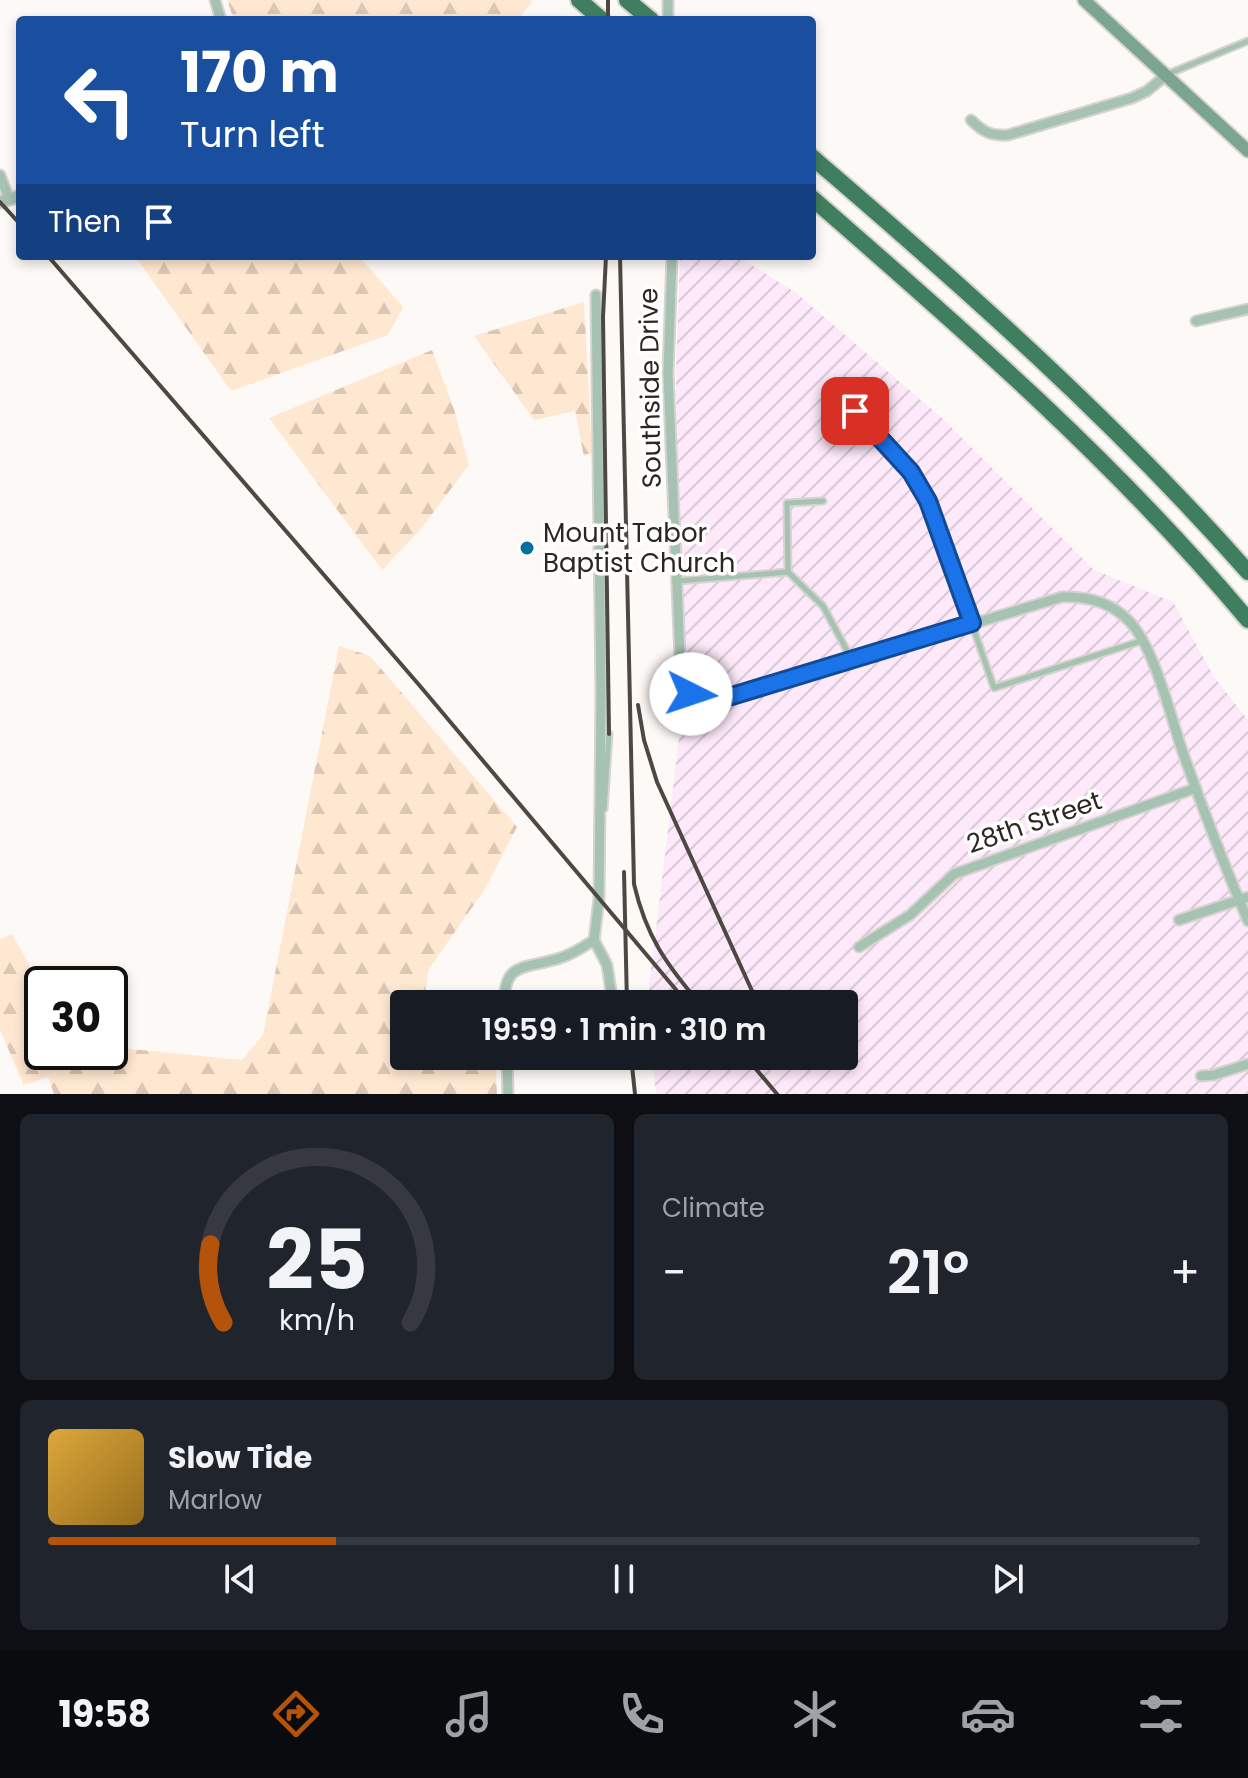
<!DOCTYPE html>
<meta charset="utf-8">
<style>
:root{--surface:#171b24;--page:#20242c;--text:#f1f3f6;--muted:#9ea1a6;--line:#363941;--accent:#b45309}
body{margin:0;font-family:Poppins,sans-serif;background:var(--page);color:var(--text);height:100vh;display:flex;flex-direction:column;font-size:30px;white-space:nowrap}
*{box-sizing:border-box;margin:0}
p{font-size:26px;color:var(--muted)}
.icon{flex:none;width:44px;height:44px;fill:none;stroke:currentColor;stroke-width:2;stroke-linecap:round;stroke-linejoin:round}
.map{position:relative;height:1094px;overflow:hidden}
.panel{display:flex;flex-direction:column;gap:20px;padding:20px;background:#0d0f14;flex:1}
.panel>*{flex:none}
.guide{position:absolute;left:16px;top:16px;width:800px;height:244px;border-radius:8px;box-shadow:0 4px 12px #0003;background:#1a4fa0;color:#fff;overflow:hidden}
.speed{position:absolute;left:24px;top:966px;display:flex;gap:16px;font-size:40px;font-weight:700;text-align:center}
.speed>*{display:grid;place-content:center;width:104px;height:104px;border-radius:50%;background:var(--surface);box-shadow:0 4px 12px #0003;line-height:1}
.speed .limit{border:4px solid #111;border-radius:12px;background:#fff;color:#111}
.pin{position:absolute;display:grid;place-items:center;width:68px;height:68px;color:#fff;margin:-34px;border-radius:16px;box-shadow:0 4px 12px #0006}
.me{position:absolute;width:88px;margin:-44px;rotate:94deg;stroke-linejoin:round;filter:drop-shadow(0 0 6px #0008)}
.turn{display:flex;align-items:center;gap:28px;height:168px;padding:0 32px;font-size:36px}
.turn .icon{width:104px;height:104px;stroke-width:2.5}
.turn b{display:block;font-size:56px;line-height:68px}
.then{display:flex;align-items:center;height:76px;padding:0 32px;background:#0003;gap:16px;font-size:30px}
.big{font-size:60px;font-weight:600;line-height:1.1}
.panel .card{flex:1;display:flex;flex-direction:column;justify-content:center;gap:12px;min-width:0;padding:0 28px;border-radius:12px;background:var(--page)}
.panel .dial{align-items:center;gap:0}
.dial svg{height:208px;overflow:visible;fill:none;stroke:var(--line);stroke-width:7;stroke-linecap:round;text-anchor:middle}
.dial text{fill:var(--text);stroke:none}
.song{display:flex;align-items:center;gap:24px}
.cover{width:96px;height:96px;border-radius:12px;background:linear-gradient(135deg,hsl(40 70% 55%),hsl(40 70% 35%))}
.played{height:8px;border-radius:4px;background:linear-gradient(90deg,var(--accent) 25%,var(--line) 25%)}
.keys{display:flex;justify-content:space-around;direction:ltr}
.heat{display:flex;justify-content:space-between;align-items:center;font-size:44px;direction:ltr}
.panel .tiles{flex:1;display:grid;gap:20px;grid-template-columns:1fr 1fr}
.card:last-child{grid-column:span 2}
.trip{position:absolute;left:390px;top:990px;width:468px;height:80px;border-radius:8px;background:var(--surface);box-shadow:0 4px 12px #0003;font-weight:600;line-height:80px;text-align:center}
.menu{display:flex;height:128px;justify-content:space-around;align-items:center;background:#090b0e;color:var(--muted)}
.menu .icon{width:56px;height:56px}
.menu .selected{color:var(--accent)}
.menu b{font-size:36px;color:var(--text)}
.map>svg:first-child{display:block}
.industrial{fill:url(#industrial-furrows)}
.forest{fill:url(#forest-firs)}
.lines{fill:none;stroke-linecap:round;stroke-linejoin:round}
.service-casing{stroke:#d7d3cf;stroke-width:9}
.minor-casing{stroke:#d7d3cf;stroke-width:13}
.tertiary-casing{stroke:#d7d3cf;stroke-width:15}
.secondary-casing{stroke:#d7d3cf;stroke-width:16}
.motorway-casing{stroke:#d7d3cf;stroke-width:20}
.service{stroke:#a6c2b2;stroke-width:5}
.minor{stroke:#a6c2b2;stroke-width:9}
.tertiary{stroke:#a6c2b2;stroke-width:11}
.secondary{stroke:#7ca58f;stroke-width:12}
.motorway{stroke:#3f7f60;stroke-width:16}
.rail{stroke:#4d4842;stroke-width:4}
.route-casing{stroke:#114b97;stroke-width:20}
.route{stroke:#1a73e8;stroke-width:14}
.poi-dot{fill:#04709c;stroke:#fff;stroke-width:3}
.labels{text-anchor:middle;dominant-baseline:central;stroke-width:7;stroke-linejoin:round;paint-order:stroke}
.street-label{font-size:26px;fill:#2c2620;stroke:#fff}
.poi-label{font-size:26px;fill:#2c2620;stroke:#fff;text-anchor:start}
</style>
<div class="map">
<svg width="1248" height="1094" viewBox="0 0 1248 1094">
<defs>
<pattern id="industrial-furrows" width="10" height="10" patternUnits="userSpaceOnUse" patternTransform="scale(2)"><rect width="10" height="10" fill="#fde9f9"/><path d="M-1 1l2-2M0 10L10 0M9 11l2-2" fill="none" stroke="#d9c8d5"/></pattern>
<pattern id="forest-firs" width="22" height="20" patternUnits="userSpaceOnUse" patternTransform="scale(2)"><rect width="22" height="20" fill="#ffe8d2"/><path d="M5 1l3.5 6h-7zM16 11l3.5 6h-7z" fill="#dbc7b4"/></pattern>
</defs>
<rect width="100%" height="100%" fill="#fdf9f6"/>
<path class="industrial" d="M680,256H737L795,292L942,418L1094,570L1173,602L1214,677L1248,720V1094H656L652,1056H844V1004H647L679,739L676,371Z"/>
<g class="forest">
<path d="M227,0H530L532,2L517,20H234Z"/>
<path d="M135,256H359L403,307L388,335L231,391Z"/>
<path d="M584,302L592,453L584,457L575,411L534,420L474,336Z"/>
<path d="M432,350L454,409L469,465L420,530L382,570L269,418Z"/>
<path d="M339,646L370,656L517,827L485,889L429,969L423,1004H404V1056H495L497,1094H54L48,1077L24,1085L0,1030V939L12,934L42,988V1052H110V1047L242,1060L263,1035Z"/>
</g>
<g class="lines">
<g class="service-casing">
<g id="service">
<path d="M1168,74L1248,41"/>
<path d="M855,411L911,472L927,500"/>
<path d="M788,572L787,503L823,501"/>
<path d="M678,581L788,572L823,606L852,660"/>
<path d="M972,624L994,688L1141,641"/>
<path d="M604,809L609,734"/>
</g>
</g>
<g class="minor-casing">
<g id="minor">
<path d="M215,0L221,20"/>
<path d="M668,0V20"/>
<path d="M971,120C983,132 991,136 1008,135L1132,98L1147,91L1165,76"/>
<path d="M0,175L9,199"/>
<path d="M672,256L668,374L680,657C684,695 695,703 732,696L1062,597C1087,596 1111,602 1129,621C1154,647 1170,714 1182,750C1202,807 1224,865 1248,921"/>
<path d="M1196,321L1248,309"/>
<path d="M928,501L972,623"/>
<path d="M1179,920L1248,897"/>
<path d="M594,940L607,965L613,1004"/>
<path d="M859,947L910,915L954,874L1196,788"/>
<path d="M505,1004C502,960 529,969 560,958C573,954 583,947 594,940L599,899L601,693L596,295"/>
<path d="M507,1056L508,1094"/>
<path d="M545,1056H575"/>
<path d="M1201,1076L1214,1075L1248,1064"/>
</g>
</g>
<g class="tertiary-casing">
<path id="tertiary" d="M0,202L20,196"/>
</g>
<g class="secondary-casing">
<path id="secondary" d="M1084,0L1248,151"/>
</g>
<g class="motorway-casing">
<g id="motorway">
<path d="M579,0L602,20"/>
<path d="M627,0L651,20"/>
<path d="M812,157C965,288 1115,421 1248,572"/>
<path d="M812,198C965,331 1118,464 1248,620"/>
</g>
</g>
<use href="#service" class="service"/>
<use href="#minor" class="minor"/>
<use href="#tertiary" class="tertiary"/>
<use href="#secondary" class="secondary"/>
<use href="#motorway" class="motorway"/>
<g class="rail">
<path d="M608,0V20"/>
<path d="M0,202L20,224"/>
<path d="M48,256L420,686L688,1004"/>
<path d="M606,256L603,317L609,734"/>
<path d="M620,256L634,884C646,936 666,964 700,1004"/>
<path d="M638,705L644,740L657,782L758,1004"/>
<path d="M624,872L627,1004"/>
<path d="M631,1056L635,1094"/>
<path d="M745,1056L777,1094"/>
</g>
</g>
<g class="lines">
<g class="route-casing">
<path id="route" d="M691,694L704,699L732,696L972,623L928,501L911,472L855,411"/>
</g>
<use href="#route" class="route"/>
</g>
<circle class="poi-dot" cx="527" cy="548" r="8"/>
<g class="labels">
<g class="street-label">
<text transform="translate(650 388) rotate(-91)">Southside Drive</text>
<text transform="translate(1034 822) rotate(-19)">28th Street</text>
</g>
<g class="poi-label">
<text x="543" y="533">Mount Tabor<tspan x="543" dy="30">Baptist Church</tspan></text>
</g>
</g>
</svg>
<div class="speed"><div class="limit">30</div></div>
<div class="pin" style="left:855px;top:411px;background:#d93025"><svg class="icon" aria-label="arrive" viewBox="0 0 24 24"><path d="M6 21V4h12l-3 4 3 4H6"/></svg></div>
<svg class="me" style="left:691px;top:694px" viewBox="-20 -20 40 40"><circle r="19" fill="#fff"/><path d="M0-13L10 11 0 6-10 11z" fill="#1a73e8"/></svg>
<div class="trip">19:59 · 1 min · 310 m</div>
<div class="guide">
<div class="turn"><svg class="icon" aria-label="left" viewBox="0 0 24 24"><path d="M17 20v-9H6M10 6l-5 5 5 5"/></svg><div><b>170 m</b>Turn left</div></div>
<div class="then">Then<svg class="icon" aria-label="arrive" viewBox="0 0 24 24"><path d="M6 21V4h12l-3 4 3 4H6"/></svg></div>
</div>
</div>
<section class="panel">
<div class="tiles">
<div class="card dial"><svg viewBox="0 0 100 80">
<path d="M14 69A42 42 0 1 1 86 69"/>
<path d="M14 69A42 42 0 0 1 9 39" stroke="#b45309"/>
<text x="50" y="56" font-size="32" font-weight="700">25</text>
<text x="50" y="72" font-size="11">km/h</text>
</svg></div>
<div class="card"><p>Climate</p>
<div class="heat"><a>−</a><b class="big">21°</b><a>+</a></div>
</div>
<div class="card">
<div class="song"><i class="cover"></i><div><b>Slow Tide</b><p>Marlow</p></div></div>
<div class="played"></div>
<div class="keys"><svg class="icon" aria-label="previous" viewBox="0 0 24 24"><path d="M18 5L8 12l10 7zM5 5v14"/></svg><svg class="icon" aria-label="pause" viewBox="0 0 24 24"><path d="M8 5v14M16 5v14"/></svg><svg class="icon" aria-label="next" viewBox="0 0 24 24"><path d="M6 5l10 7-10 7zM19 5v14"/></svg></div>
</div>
</div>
</section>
<nav class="menu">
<b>19:58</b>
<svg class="icon selected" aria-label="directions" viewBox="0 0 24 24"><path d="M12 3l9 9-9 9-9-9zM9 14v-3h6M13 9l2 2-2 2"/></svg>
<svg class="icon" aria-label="music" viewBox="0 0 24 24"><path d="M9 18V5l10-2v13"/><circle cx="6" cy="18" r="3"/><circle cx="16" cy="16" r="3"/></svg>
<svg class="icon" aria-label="phone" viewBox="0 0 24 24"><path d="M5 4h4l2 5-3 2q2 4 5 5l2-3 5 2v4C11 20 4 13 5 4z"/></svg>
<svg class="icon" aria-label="climate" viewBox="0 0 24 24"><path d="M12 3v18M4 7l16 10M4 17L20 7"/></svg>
<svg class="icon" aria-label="car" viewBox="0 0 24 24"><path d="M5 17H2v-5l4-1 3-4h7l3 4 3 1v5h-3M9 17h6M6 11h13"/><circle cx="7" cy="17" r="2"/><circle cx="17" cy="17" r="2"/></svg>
<svg class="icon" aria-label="filters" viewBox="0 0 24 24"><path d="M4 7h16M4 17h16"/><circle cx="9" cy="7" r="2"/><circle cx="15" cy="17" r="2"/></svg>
</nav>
